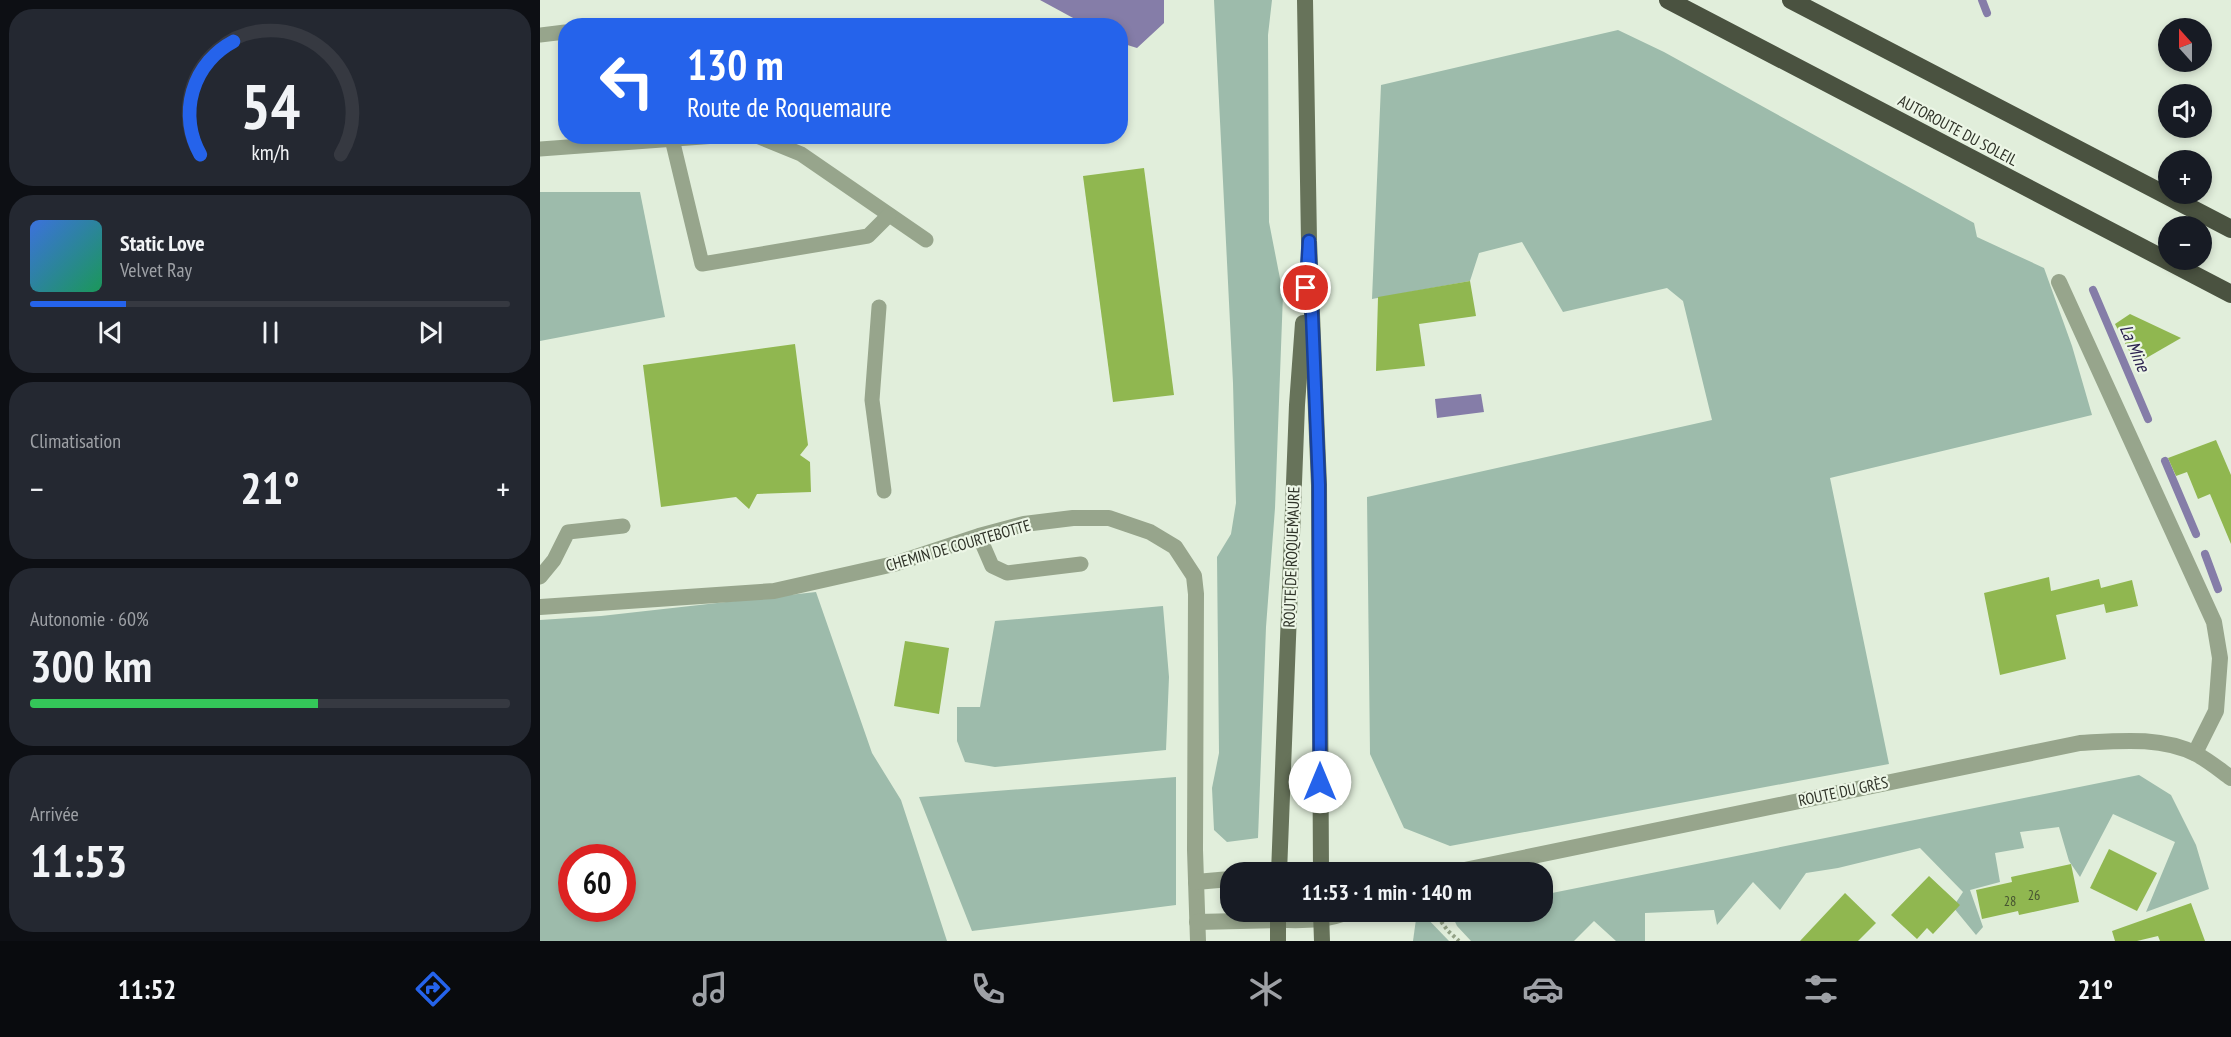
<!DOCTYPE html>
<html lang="fr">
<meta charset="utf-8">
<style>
:root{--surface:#171b24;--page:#242831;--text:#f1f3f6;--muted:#9ea1a6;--line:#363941;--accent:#2563eb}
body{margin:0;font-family:"PT Sans Narrow",sans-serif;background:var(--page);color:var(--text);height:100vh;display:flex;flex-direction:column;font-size:22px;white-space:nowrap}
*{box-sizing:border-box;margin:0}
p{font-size:20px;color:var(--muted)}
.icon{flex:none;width:33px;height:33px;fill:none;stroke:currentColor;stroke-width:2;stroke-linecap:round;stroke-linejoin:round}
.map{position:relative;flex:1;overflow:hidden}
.sheet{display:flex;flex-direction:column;gap:9px;padding:9px;background:#0d0f14;width:540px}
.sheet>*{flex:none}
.guide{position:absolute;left:18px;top:18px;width:570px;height:126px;border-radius:24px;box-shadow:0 3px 9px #0003;background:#2563eb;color:#fff;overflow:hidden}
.needle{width:39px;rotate:339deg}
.buttons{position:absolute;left:1618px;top:18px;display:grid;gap:12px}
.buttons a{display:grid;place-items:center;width:54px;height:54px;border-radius:50%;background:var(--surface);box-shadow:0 3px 9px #0003;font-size:30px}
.speed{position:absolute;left:18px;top:844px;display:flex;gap:12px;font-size:30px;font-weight:700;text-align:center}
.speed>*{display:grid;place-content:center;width:78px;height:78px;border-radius:50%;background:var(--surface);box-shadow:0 3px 9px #0003;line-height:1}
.speed .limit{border:9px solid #d22;background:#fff;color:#111}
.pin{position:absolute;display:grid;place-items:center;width:51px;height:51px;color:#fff;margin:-26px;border:3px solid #fff;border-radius:50%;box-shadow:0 2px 6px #0007}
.me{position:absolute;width:66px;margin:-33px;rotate:0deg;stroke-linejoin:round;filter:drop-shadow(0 0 4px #0008)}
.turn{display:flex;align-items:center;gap:21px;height:126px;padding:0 30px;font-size:27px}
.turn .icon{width:78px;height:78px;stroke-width:2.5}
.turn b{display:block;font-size:42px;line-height:51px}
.big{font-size:45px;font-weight:700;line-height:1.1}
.sheet .card{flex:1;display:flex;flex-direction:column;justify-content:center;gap:9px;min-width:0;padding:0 21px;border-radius:24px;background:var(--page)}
.sheet .dial{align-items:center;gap:0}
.dial svg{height:156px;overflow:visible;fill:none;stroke:var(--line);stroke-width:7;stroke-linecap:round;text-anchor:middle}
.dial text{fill:var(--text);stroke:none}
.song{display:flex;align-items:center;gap:18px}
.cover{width:72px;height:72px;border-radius:9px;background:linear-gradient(135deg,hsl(220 70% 55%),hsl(150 70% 35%))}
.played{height:6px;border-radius:3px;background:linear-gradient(90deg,var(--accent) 20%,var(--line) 20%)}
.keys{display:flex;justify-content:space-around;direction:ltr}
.heat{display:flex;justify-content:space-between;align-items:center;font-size:33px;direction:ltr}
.charge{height:9px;border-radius:4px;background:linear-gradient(90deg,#34c759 60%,var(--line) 0)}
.trip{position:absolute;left:680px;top:862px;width:333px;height:60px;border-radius:24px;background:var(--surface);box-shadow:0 3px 9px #0003;font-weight:700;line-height:60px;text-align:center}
.tabs{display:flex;height:96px;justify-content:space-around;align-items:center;background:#090b0e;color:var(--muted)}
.tabs .icon{width:42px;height:42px}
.tabs .on{color:var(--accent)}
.tabs b{font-size:27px;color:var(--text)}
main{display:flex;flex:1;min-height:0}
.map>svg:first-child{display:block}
.green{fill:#9dbbab;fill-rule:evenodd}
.water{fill:#857da8}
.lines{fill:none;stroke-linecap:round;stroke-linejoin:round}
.stream{stroke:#857da8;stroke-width:8}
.building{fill:#90b750}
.path{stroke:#92a186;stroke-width:4;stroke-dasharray:3 3;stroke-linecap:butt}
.service{stroke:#97a58c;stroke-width:15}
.minor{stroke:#97a58c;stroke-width:16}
.tertiary{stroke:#97a58c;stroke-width:16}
.primary{stroke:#67735a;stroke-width:16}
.motorway{stroke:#4a5240;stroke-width:18}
.route-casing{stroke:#184099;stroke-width:15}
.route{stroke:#2563eb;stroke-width:10}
.labels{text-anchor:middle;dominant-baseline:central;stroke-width:4.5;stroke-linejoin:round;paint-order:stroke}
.number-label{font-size:14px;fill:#465331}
.street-label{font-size:16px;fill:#2e3227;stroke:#ecf6e6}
.water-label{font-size:18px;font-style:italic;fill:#2b224f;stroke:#ecf6e6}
</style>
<main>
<section class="sheet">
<div class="card dial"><svg viewBox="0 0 100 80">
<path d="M14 69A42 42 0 1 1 86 69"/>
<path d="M14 69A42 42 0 0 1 31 11" stroke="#2563eb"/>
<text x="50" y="56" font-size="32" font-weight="700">54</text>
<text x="50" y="72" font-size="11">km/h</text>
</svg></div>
<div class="card">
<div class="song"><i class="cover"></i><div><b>Static Love</b><p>Velvet Ray</p></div></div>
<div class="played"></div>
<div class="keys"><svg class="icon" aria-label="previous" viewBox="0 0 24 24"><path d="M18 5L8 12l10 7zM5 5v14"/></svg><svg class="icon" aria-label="pause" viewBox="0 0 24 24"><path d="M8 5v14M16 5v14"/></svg><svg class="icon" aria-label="next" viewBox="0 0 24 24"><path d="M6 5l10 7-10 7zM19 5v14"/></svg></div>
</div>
<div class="card"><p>Climatisation</p>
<div class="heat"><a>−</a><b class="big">21°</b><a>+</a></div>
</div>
<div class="card"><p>Autonomie · 60%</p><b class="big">300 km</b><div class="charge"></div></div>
<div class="card"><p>Arrivée</p><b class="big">11:53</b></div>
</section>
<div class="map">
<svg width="1691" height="941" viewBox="0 0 1691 941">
<rect width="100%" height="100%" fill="#e1eedb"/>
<g class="green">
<path d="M674,0H732L728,35L729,222L743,294L735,508L726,627L718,838L687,842L674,830L672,788L679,753L677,557L691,534L696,503L693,383Z"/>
<path d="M1078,30L1124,52L1434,223L1437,237L1504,268L1532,346L1552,415L1290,478L1349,764L910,846L864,828L830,754L827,497L1172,420L1143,301L1127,288L1023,312L982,242L939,253L930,281L832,299L841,85Z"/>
<path d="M0,192H100L125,317L0,341Z"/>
<path d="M276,592L332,753L361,800L407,941H0V620L61,616ZM32,858H82V909H32Z"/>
<path d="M623,606L629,677L626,750L455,767L425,762L417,741V707H440L455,621Z"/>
<path d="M1599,775L1631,795L1656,845L1669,889L1606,912L1635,842L1573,814L1540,877L1529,861L1519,827L1480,832L1484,848L1455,853L1460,882L1430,890L1443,927L1436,935L1413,907L1423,892L1380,848L1298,868L1266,873L1240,910L1213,882L1177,925L1174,910L1105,913V941H1076L1054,921L1034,941H931L917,926L911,913L1002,912V895Z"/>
<path d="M636,777V905L432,931L379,797Z"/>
<path d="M877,912H881L909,941H873Z"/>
</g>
<g class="water">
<path d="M500,0H624V23L597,48L581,43L580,26L546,25Z"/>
<path d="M941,394L944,412L897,418L895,399Z"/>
</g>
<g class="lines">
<g class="stream">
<path d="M1442,0L1447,13"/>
<path d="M1553,290L1608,419"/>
<path d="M1625,461L1656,534"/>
<path d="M1665,554L1678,589"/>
</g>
</g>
<g class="building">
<path d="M604,168L634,395L573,402L543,176Z"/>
<path d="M930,281L936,316L879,324L885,366L836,371L838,297Z"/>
<path d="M1590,314L1641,338L1596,364L1575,324Z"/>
<path d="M255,344L268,445L260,455L270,462L271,492L217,494L209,509L196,497L121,507L103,365Z"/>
<path d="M1676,440L1691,475V544L1670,494L1658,499L1647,472L1636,476L1628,458Z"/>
<path d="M1509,577L1511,591L1559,579L1561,588L1592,580L1598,606L1566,613L1564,604L1516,615L1526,659L1460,675L1444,593Z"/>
<path d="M365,641L409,648L399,714L354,706Z"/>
<path d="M1569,849L1617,873L1597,911L1550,888Z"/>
<path d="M1531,864L1539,902L1479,915L1478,911L1442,919L1436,890L1472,882L1471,877Z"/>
<path d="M1389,876L1420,905L1393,934L1387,928L1377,939L1351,915Z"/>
<path d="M1305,893L1336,923L1318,941H1260Z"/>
<path d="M1651,903L1665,941H1620L1618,936L1597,941H1575L1572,931Z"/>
</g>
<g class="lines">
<path class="path" d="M894,912L908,931L919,941"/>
<g class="service">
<path d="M0,35L25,32L26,39"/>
<path d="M217,136L261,154L386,240"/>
<path d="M132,139L162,264L328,236L349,215"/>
<path d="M0,149L176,136"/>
<path d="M339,307L332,400L344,491"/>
<path d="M439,536L452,566L467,573L541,564"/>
<path d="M0,577L14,560L28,532L83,526"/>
</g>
<g class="minor">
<path d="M1519,282L1674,622L1680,658L1676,711L1655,753"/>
<path d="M0,607L234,591L354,564L439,536L484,524L533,518H569L610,532L635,547L654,576L656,594L655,850L658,941"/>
<path d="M656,882L690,879"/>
<path d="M657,922L738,920"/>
</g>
<g class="tertiary">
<path d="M910,873L1540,743C1577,741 1621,736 1656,754C1668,760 1680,770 1691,778"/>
<path d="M738,920C761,920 785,922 807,912"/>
</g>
<g class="primary">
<path d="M765,0L769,241L779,485L781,873"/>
<path d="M739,873L757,405L763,323"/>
<path d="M738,912V941"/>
<path d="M781,912L782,941"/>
</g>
<g class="motorway">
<path d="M1128,0L1691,294"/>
<path d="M1251,0L1691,229"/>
</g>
</g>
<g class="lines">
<g class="route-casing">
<path id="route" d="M766,288L769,241L779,485L780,782"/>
</g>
<use href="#route" class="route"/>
</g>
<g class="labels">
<g class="number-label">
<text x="1494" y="895">26</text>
<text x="1470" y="901">28</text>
</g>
<g class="street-label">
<text transform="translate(1418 130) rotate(28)">AUTOROUTE DU SOLEIL</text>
<text transform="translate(418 545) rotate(-16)">CHEMIN DE COURTEBOTTE</text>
<text transform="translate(751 557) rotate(-88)">ROUTE DE ROQUEMAURE</text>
<text transform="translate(1303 791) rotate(-12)">ROUTE DU GRÈS</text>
</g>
<g class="water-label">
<text transform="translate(1595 348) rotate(67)">La Mine</text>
</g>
</g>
</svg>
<div class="buttons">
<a><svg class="needle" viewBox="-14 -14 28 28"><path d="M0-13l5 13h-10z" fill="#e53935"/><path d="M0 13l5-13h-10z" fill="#9ea1a6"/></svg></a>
<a><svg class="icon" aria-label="sound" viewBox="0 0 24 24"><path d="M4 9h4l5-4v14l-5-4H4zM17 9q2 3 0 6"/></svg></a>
<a>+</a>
<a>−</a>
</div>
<div class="speed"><div class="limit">60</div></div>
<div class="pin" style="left:766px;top:288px;background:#d93025"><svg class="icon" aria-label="arrive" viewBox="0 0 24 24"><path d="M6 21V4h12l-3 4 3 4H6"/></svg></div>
<svg class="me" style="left:780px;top:782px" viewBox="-20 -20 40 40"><circle r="19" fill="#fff"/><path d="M0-13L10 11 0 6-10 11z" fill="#2563eb"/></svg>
<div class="trip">11:53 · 1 min · 140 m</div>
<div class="guide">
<div class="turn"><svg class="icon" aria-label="left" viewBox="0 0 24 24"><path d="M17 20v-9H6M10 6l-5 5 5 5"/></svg><div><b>130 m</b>Route de Roquemaure</div></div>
</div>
</div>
</main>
<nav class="tabs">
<b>11:52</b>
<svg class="icon on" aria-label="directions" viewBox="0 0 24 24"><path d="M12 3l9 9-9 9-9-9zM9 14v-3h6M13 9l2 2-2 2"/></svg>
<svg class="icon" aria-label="music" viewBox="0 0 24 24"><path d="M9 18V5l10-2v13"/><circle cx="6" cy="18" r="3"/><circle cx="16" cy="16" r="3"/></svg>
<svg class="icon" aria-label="phone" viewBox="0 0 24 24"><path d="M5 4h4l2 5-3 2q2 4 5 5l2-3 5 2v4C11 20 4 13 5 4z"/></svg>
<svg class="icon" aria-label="climate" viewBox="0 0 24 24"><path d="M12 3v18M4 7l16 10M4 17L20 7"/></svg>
<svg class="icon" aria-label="car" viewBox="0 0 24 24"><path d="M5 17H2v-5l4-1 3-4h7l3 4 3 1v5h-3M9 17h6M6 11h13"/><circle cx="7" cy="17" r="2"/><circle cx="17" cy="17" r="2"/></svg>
<svg class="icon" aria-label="filters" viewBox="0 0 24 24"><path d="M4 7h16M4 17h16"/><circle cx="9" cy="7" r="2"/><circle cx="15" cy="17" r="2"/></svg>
<b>21°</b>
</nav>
